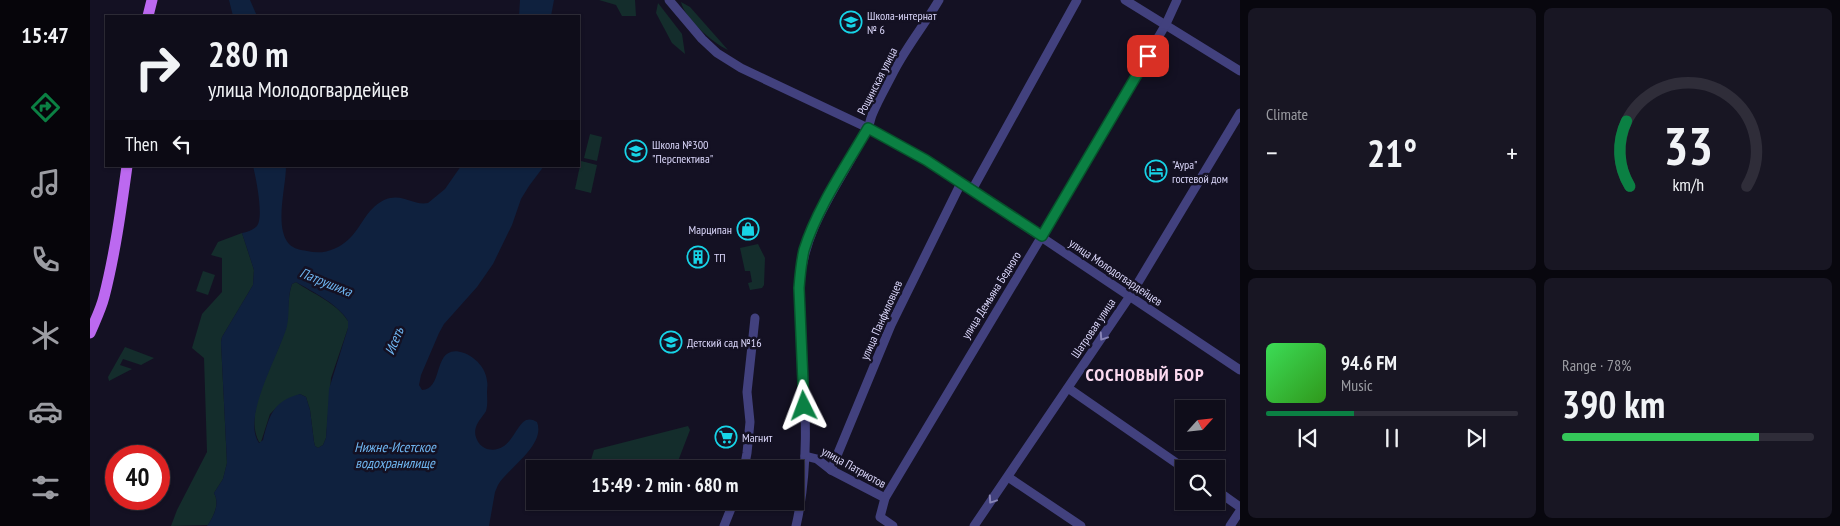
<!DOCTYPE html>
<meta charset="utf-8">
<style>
:root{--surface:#0f0d1a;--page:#181623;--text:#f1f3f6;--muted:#9b9ca2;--line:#2f2d39;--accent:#0b8043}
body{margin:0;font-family:"PT Sans Narrow",sans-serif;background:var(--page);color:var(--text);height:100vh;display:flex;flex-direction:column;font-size:19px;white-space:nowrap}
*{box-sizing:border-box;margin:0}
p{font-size:16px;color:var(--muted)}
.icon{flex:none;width:28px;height:28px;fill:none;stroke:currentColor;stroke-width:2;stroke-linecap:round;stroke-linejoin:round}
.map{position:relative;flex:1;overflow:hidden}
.sheet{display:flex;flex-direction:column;gap:8px;padding:8px;background:#08070e;width:600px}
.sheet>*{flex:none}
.hud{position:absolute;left:15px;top:15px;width:475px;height:152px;border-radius:0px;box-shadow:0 1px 4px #0004,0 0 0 1px var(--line);background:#0f0d1a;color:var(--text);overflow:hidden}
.needle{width:32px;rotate:63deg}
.controls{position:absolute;left:1085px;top:400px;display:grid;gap:10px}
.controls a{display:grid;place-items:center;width:50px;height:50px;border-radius:0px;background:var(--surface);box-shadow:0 1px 4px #0004,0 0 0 1px var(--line);font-size:25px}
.speed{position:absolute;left:15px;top:445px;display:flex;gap:10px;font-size:25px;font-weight:700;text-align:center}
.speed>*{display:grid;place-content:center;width:65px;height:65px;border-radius:50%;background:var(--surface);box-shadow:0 1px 4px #0004,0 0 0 1px var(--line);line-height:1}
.speed .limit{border:8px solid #d22;background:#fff;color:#111}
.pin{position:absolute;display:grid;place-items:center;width:42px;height:42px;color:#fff;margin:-21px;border-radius:10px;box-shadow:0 2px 8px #0006}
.me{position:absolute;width:55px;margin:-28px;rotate:357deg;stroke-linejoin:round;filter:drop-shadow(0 0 4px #0008)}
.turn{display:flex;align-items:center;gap:18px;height:105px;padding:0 20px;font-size:22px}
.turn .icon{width:65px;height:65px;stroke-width:2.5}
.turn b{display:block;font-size:35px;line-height:42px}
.then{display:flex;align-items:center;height:48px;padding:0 20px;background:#0003;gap:10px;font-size:19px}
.big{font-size:38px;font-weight:600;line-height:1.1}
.sheet .widget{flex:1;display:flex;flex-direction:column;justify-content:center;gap:8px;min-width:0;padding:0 18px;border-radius:8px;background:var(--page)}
.sheet .dial{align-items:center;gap:0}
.dial svg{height:130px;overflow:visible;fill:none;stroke:var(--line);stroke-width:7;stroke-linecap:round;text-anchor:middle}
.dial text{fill:var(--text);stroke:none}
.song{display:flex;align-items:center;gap:15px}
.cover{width:60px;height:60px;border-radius:8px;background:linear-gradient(135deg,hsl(130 70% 55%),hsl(110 70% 35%))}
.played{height:5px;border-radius:2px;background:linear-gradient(90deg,var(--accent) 35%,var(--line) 35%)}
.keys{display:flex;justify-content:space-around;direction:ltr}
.heat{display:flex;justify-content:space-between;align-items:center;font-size:28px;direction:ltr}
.charge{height:8px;border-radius:4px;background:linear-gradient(90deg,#34c759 78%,var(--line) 0)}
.sheet .tiles{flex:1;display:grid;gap:8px;grid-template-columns:repeat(2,1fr)}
.trip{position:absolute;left:436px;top:460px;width:278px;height:50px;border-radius:0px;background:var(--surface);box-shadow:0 1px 4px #0004,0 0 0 1px var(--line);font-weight:600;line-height:50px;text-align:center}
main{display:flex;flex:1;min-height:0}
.tab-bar{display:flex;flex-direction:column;width:90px;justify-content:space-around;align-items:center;background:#06050a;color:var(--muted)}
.tab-bar .icon{width:35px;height:35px}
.tab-bar .selected{color:var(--accent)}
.tab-bar b{font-size:22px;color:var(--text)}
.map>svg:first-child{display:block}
.green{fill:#142d2c}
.water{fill:#0f213e;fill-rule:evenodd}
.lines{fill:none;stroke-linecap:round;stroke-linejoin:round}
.minor{stroke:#42417e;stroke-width:9}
.major{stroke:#bc69f0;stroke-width:11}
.oneway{stroke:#8784b6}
.route-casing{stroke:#07532c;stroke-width:12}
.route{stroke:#0b8043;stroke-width:9}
.labels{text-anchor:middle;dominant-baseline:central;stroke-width:5;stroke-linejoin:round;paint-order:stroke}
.poi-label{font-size:12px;fill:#dbd7fb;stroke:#141123;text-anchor:start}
.street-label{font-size:12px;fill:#dbd7fb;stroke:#141123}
.water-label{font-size:14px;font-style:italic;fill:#6fb6f1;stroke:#141123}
.district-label{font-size:18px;font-weight:bold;letter-spacing:1px;fill:#fbd9ef;stroke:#141123}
</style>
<main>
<nav class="tab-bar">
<b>15:47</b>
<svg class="icon selected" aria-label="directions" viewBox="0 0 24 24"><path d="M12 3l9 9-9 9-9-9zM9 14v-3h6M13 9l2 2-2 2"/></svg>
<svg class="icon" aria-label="music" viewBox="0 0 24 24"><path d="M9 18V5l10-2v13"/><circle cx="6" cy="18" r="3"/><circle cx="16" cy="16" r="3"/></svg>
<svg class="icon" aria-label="phone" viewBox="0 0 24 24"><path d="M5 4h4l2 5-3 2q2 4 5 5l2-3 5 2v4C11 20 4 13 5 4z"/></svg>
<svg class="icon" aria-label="climate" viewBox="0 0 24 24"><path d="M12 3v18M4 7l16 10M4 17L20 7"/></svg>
<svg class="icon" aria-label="car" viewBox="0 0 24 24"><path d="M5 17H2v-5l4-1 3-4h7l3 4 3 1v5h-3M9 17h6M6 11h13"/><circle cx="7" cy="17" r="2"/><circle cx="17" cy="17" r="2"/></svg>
<svg class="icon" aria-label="filters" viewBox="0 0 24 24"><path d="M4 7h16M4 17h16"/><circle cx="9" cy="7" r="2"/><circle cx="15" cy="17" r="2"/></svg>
</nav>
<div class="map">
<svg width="1150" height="526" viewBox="0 0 1150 526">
<rect width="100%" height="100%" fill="#141123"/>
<g class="green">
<path d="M509,0H545L546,16H532L526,5Z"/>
<path d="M591,2L600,7L638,50C623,43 595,19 591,2Z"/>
<path d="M568,3L592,34L595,54L582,43L566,13Z"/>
<path d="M500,134L512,137L507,161L494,158Z"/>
<path d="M491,161L507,165L501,193L485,189Z"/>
<path d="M152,233L164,270L163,285L132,337L131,342L137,463L133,479L124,493C130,504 124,515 118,525L81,526L87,510L117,452L114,358L102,348L112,314L132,292V258L121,255L128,242Z"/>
<path d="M668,244L675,258L674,285L672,288L660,290L658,283L662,282L660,271H655L650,248Z"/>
<path d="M113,271L125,275L118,295L106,291Z"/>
<path d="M206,282C223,294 247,303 258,321V328L241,378L236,438L233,445L228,448L225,446L224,442L220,410L216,397L210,394L187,407L180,414L171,442H169C152,410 187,361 195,329C199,314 197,298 202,284Z"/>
<path d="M35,347L64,358L51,365L33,359L30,365L42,369L19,381L18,377Z"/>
<path d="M598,426L600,430L585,469H577L566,466L563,469H527L501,460L504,450Z"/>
</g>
<g class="water">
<path d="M139,0H160L167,16H143Z"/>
<path d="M430,0H464L461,16H429Z"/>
<path d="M163,166H196C196,188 184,226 199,244C204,249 211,250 217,251C233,255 247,250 259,239C272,227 275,210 294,200C313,192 322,206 338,203L355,189L371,166H454L439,186L431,199L422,225L403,264L387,287L354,324L349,333L331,375L329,385L332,390C355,390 341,342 374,353C385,357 396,368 397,381C398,385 397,388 397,392C397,398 398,404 396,411C393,416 388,421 386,427C383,435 388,446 397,449C427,456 425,408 447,422C456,445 418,468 408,485L405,492L399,526H117C124,516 130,504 124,493L133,479L137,463L131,342L132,337L163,285L164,270L152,233C157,232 163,230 167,226C174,217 166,178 163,166ZM206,282C223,292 248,304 258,321V328L239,389L236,438L233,445L228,448L225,446L224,442L220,410L216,397L210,394C183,401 179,416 173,440L169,443C151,418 190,353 197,326C200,312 197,297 202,284Z"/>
</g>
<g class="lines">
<g class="minor">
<path d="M579,0L612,39L627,53L651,68L778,128L836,160L1150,370"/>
<path d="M1035,0L1150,71"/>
<path d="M882,190L987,0"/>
<path d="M978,388L1095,469"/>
<path d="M715,456L727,459L741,470L795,498"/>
<path d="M654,469L657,453L660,422L657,392L665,318"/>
<path d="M741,470L801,325L871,183"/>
<path d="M918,477L991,526"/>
<path d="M1126,490L1150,507"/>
<path d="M634,526L644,501"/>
<path d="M706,526C724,448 711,367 709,288C714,223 750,185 777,129C780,125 780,120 782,115C788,100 797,85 804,71C817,46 835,24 849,0"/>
<path d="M803,526L790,517L795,498L952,236L1076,24L1087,0"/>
<path d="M884,526L1040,296L1150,113"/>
<path d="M1140,526L1150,511"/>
</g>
<g class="major">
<path d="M58,16L62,0"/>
<path d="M0,333C5,321 11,309 14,297C25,254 31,210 37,166"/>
</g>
</g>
<defs><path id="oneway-chevron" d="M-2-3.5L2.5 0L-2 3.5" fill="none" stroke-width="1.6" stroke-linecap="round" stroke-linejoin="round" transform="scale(1.25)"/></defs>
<g class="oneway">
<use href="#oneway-chevron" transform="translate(1013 337) rotate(124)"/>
<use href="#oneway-chevron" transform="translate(902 500) rotate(124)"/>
</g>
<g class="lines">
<g class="route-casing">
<path id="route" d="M714,406L709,288C710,275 711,263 714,250C727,208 756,166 778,128L836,160L952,236L1058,56"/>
</g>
<use href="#route" class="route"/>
</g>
<defs>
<g id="school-ring" transform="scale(1.125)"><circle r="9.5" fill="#141123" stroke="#17d4e7" stroke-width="1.5"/><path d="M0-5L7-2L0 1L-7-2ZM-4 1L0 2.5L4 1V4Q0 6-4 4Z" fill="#17d4e7"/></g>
<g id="hotel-ring" transform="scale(1.125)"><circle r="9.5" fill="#141123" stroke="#17d4e7" stroke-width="1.5"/><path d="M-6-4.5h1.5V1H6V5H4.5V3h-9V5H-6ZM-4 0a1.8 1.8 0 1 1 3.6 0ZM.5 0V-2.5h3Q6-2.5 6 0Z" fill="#17d4e7"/></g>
<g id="shop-ring" transform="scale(1.125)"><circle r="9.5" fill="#141123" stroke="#17d4e7" stroke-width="1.5"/><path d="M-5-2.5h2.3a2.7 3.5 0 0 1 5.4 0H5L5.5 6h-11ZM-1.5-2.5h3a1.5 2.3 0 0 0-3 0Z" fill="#17d4e7"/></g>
<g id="building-ring" transform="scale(1.125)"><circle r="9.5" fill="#141123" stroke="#17d4e7" stroke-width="1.5"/><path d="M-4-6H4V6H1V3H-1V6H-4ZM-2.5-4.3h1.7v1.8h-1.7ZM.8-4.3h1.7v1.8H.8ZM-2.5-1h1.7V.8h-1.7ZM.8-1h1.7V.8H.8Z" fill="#17d4e7"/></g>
<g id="supermarket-ring" transform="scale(1.125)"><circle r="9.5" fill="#141123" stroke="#17d4e7" stroke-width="1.5"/><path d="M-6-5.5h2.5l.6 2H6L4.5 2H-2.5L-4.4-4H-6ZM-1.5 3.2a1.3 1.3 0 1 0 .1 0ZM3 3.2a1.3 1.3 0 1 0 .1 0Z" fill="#17d4e7"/></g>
</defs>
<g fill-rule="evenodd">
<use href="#school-ring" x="761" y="22"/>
<use href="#school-ring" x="546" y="151"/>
<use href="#hotel-ring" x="1066" y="171"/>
<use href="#shop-ring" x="658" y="229"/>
<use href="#building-ring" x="608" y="257"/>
<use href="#school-ring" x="581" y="342"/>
<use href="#supermarket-ring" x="636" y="437"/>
</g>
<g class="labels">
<g class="poi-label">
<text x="777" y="15">Школа-интернат<tspan x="777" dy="14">№ 6</tspan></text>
<text x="562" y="144">Школа №300<tspan x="562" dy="14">"Перспектива"</tspan></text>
<text x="1082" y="164">"Аура"<tspan x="1082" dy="14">гостевой дом</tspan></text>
<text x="642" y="229" text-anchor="end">Марципан</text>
<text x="624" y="257">ТП</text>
<text x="597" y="342">Детский сад №16</text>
<text x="652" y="437">Магнит</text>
</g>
<g class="street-label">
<text transform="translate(787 81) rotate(-63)">Рощинская улица</text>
<text transform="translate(1026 272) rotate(34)">улица Молодогвардейцев</text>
<text transform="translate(901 295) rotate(-58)">улица Демьяна Бедного</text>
<text transform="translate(791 320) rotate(-66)">улица Панфиловцев</text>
<text transform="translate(1003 328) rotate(-56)">Шатровая улица</text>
<text transform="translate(764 467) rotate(29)">улица Патриотов</text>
</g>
<g class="water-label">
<text transform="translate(236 282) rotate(22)">Патрушиха</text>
<text transform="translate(304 341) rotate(-68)">Исеть</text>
<text x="305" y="447">Нижне-Исетское<tspan x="305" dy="16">водохранилище</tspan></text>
</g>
<g class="district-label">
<text x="1055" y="374">СОСНОВЫЙ БОР</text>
</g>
</g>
</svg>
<div class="controls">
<a><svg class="needle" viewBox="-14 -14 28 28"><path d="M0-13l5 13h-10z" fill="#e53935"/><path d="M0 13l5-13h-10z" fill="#9b9ca2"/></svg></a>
<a><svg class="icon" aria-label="search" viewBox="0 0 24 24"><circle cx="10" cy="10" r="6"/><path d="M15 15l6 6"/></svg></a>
</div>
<div class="speed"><div class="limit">40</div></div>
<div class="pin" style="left:1058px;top:56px;background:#d93025"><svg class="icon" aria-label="arrive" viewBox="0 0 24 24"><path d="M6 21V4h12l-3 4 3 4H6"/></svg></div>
<svg class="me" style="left:714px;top:406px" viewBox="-20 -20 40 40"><path d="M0-17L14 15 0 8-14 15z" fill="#0b8043" stroke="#fff" stroke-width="4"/></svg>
<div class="trip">15:49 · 2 min · 680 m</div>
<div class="hud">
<div class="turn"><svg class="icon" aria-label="right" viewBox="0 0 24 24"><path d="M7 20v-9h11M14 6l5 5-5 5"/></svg><div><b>280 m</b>улица Молодогвардейцев</div></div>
<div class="then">Then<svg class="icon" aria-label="left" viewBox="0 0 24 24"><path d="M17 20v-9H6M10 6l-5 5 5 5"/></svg></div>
</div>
</div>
<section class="sheet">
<div class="tiles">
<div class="widget"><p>Climate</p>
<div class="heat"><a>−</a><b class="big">21°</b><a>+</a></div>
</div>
<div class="widget dial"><svg viewBox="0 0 100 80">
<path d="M14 69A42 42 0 1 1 86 69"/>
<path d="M14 69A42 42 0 0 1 12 29" stroke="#0b8043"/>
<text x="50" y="56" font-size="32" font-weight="700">33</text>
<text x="50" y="72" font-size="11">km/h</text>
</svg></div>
<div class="widget">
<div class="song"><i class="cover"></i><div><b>94.6 FM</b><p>Music</p></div></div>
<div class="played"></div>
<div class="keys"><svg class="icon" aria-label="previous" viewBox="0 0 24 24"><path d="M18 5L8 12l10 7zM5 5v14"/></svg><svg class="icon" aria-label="pause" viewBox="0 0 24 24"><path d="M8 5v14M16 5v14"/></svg><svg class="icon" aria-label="next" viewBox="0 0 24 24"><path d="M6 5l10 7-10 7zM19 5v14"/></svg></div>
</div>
<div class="widget"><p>Range · 78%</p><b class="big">390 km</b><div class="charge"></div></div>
</div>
</section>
</main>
